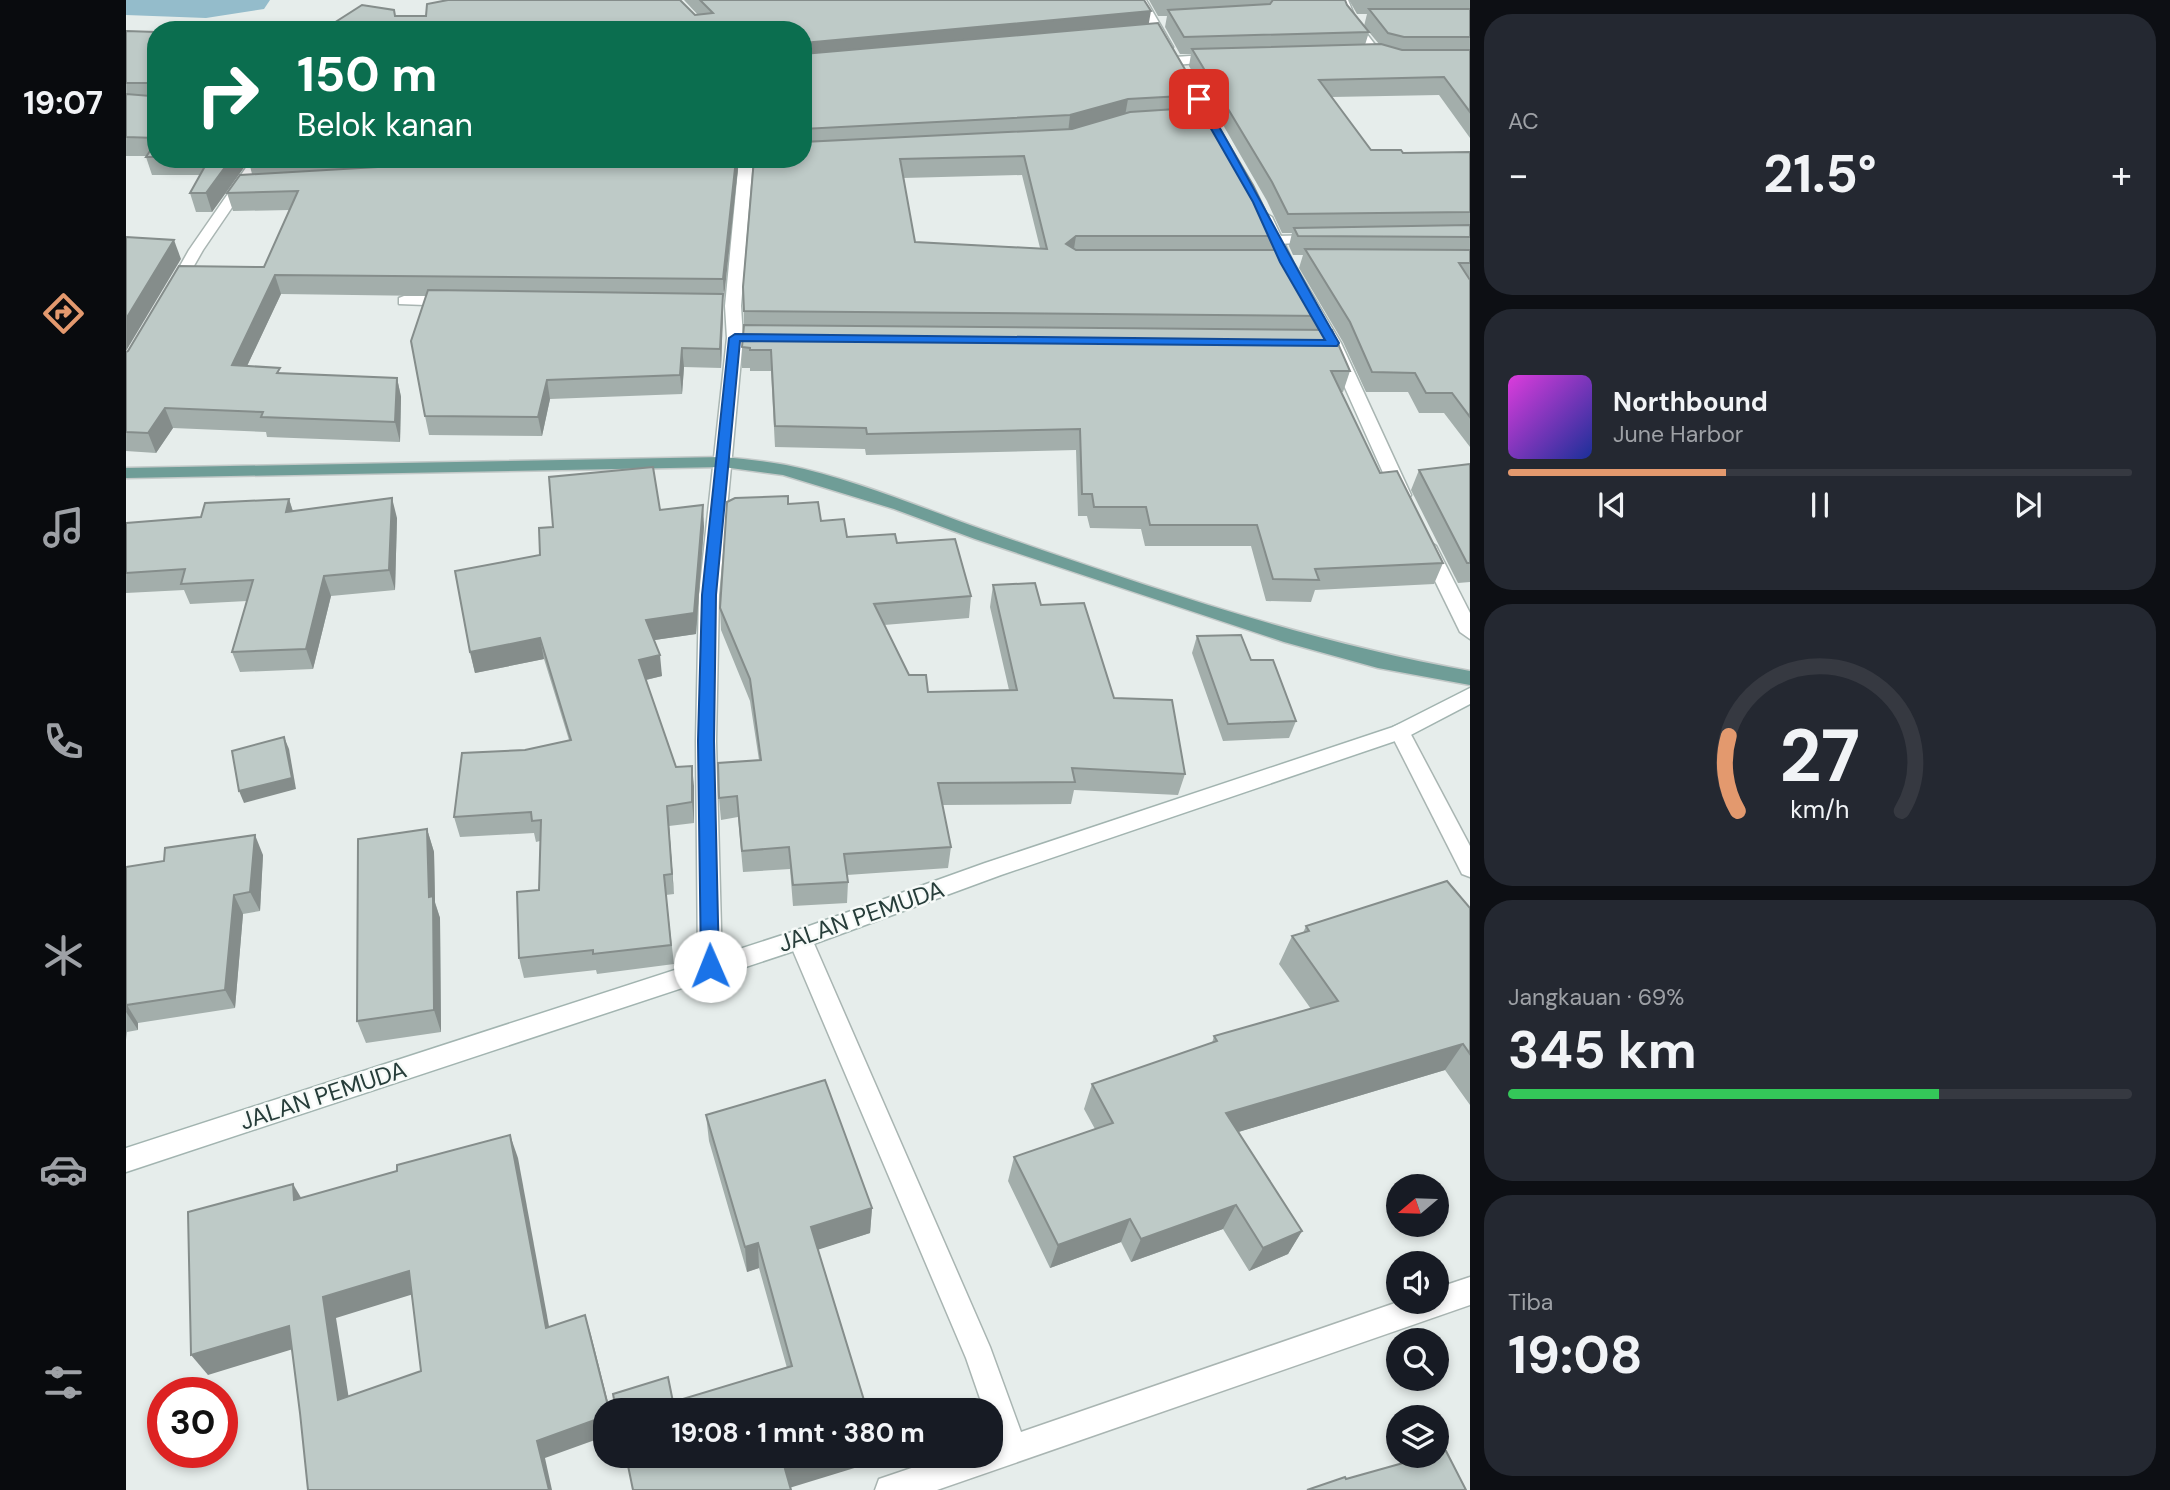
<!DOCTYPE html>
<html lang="id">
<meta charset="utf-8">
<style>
:root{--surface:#171b24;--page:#242831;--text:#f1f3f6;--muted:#9ea1a6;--line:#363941;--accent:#e3996e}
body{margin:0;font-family:"DM Sans",sans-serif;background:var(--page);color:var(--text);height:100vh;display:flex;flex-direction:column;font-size:26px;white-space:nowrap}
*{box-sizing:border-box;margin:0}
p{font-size:23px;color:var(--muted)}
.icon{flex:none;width:38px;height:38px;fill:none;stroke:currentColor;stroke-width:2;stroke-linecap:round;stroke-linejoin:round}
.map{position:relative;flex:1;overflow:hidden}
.details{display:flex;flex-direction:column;gap:14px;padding:14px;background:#0d0f14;width:700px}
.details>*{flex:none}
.banner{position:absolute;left:21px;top:21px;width:665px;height:147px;border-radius:28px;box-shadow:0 4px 10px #0003;background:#0b6e4f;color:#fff;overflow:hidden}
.needle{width:46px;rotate:251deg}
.buttons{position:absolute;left:1260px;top:1174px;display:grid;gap:14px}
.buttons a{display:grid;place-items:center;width:63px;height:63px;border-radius:50%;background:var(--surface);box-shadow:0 4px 10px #0003;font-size:35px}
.speed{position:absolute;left:21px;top:1377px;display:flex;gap:14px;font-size:35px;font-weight:700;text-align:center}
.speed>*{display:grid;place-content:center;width:91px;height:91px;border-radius:50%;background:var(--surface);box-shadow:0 4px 10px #0003;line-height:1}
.speed .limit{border:10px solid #d22;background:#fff;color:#111}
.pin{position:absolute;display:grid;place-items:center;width:60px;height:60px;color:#fff;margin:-30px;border-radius:14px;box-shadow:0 4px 10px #0006}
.me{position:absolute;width:77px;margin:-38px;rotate:359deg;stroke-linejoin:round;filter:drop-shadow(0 0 5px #0008)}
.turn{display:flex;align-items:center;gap:24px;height:147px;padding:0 35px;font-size:32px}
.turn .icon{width:91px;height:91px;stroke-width:2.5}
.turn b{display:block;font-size:49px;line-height:60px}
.big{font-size:52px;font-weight:700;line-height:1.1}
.details .tile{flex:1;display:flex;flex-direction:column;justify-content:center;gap:10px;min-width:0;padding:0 24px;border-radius:28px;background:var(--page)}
.details .dial{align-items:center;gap:0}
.dial svg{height:182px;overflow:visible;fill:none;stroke:var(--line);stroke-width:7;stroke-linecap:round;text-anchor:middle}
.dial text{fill:var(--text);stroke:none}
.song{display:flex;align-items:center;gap:21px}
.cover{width:84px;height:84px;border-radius:10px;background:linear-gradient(135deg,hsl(300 70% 55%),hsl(230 70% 35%))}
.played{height:7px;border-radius:4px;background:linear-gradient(90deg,var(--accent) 35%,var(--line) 35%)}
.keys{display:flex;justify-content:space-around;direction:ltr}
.heat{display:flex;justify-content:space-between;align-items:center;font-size:38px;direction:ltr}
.charge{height:10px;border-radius:5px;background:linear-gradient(90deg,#34c759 69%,var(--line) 0)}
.trip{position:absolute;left:467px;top:1398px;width:410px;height:70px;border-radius:28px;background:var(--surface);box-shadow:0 4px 10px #0003;font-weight:700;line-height:70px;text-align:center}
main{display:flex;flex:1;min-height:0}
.tabs{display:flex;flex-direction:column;width:126px;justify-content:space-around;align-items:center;background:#090b0e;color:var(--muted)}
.tabs .icon{width:49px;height:49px}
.tabs .active{color:var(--accent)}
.tabs b{font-size:32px;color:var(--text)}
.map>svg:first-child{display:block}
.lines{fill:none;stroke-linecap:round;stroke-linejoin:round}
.river{fill:#94bccb;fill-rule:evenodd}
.lane-casing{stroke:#a9b5b2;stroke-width:3}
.street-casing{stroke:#a9b5b2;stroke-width:3}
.secondary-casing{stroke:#a2b4b0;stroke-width:3}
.primary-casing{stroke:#c3c9c8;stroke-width:3}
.lane{fill:#fff;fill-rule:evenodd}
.street{fill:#fff;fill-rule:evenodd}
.secondary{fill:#fff;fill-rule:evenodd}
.primary{fill:#6f9d97;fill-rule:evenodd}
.wall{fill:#a3aeab;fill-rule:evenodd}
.shaded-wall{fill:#858d8b}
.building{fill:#becac7;stroke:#858d8b;stroke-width:2;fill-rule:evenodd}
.route{fill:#1a73e8;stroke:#114b97;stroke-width:2}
.labels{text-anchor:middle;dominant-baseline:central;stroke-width:5;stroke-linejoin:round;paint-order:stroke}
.street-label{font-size:24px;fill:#273d3a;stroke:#f6faf8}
</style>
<main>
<nav class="tabs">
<b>19:07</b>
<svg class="icon active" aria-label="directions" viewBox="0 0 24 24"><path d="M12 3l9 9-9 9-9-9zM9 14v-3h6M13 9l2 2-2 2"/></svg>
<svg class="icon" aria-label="music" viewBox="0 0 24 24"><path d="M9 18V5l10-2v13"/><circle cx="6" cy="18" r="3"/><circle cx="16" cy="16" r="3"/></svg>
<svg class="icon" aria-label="phone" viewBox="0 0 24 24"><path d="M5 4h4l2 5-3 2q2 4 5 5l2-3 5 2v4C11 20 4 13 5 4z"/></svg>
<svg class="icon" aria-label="climate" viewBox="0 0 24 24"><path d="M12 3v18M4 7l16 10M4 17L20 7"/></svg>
<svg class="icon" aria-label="car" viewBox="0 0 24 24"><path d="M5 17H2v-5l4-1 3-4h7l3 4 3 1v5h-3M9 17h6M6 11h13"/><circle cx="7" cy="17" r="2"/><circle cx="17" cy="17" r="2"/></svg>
<svg class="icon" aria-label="filters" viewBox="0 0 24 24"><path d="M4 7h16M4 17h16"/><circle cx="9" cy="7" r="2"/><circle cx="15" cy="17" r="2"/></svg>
</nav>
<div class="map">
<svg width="1344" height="1490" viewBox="0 0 1344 1490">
<rect width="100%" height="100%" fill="#e6edeb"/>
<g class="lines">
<path class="river" d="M0,0H144L138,9L80,18L0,15Z"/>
<g class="lane-casing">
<path id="lane" d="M1193,235L1200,239L1198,242L1150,244L1143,240L1150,236Z"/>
</g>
<g class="street-casing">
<g id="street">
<path d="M1008,0H1020L1047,47L1045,49H1037Z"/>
<path d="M1210,0H1222L1230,20L1257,55L1255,58H1247L1219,20Z"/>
<path d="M1093,54L1097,55V61L1049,65L1043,61L1049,57Z"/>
<path d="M126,159H139L77,250L53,292H43L41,289L63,250Z"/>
<path d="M613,159H627L615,306L617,338L593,595L590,741L596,966L592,973L584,976L576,973L572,966L570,741L573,595L601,338L599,306Z"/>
<path d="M1139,213L1146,217L1167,262L1215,343L1285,495L1282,499L1276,501L1267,495L1199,343L1153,262L1132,217Z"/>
<path d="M278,296H325L333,301L325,306L273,304V298Z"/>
<path d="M1301,540L1310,546L1344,613V639L1334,632L1292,546Z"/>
<path d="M1274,724L1281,727L1344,846V877L1336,874L1264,732L1267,727Z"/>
<path d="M674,929L682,932L686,939L864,1347L895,1432L1272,1302H1311V1288L1344,1277V1305L811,1490H749L753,1479L821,1456H864V1442L868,1441L864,1410H858L840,1358L662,939L666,932Z"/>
</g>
</g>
<g class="secondary-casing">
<path id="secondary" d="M1344,688V704L1281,737L875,875L674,949L0,1172V1148L672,930L859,863L1267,727Z"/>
</g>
<g class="primary-casing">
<path id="primary" d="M597,457C618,459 639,461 660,465C729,479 795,508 861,531C1019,586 1179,641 1344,671V685L1252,668L1158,642L849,539L768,509L657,475L597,467L0,478V468Z"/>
</g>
<use href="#lane" class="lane"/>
<use href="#street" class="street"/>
<use href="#secondary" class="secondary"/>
<use href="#primary" class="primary"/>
</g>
<g class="wall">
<path d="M558,0H1018L1022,24L1074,95L1072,107L1152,236L1148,250L1197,316L1193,330L1224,371L1217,392H1215L1254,473L1317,563L1308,584L1189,590L1185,602L1140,601L1125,546H1019L1015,529L964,528L961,516H952L950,450L740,455L739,449L649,447L645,371H624V368H616V347L618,325L617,287L677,159V30L269,16L572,15ZM896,175L914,248L789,242L777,178Z"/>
<path d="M1023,0H1219L1221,5L1243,32L1239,45L1253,44L1238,26L1241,14H1231L1223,0H1344V138L1313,95L1206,97L1245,150L1277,153L1344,152V447L1318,413H1293L1282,392H1240L1217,342L1173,268L1177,255H1167L1163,246L1166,233H1156L1141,201L1063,66L1065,54H1054L1039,27L1041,16H1032Z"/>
<path d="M0,31L30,32V159H124L86,212H70L64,193L74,175H26L20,157V156H0Z"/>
<path d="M124,159H613L597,298V313L595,368L558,367L556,394L424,399L416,436L303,435L299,416L300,296L155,294L121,366L156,373L271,378L275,397L274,442L141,437L140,432L47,428L30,453L0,451V352L138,267L164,210L107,211L101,193L126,174L123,162Z"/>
<path d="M1344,464V582L1332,583L1285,490L1293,470Z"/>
<path d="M163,499L167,511L271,518L269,590L205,596L187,669L114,672L106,652L121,601L64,604L58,590L0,593V523L75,517Z"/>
<path d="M662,504L695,521L721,537L771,543L845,596L843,618L758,625L783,675L802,692L883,690L864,607L867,585L915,605L988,698L1059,774L1052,795L948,790L945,804L816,805L825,847L822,868L721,875L722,882L721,903L667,906L664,869L617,872L612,817L595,820L593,798L633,760L624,701L595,630L594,608Z"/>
<path d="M534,510L578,526L570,634L528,640L536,676L520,680L550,767L568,786V823L543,826L548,894L540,895L548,964L471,974L470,970L398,978L393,958L413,890L414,841L410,842L408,833L334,837L328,817L399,750L443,740L418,659L349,673L344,652L414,555L427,527Z"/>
<path d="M1071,636L1125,660L1170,721L1163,738L1097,741L1066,653Z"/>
<path d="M301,829L308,852L309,902L314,918L315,1032L240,1043L231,1021Z"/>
<path d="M137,855L134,911L117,914L109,1008L12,1023V1030L1,1032L0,1040V867L38,861Z"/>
<path d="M1344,908V1105L1319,1070L1112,1132L1176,1231L1162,1254L1123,1271L1097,1229L1005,1262L995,1242L924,1268L882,1181L888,1157L969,1129L958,1109L966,1084L1086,1043L1088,1036L1185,1009L1153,964L1166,936L1177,933L1180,926Z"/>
<path d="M580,1115L746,1208L744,1233L692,1249L741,1410H490L547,1402L661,1368L633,1268L621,1272L583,1141Z"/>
</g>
<g class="shaded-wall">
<path d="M1025,11L1022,28L677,61V43Z"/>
<path d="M1002,99L999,116L942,133L944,115Z"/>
<path d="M105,159H124L86,212L80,193Z"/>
<path d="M610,159H613L598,298L597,279Z"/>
<path d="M950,236L947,255L940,244Z"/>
<path d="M48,240L55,259L0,351V319Z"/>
<path d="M149,275L155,294L112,385L106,365Z"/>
<path d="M597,294V313L595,368L594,349Z"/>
<path d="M556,348L558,367L556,394L554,375Z"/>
<path d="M271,378L275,397L274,442L269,422Z"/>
<path d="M421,380L424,399L416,436L412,417Z"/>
<path d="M39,408L47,428L30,453L22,433Z"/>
<path d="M266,498L271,518L269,590L263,570Z"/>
<path d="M163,499L169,519L160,512Z"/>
<path d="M577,505L578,526L570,634L522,641L520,620Z"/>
<path d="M198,576L205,596L187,669L180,649Z"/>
<path d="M414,638L418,659L349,673L344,652Z"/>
<path d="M534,655L536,676L515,681L513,660Z"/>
<path d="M158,737L163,749L170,789L118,803L113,791Z"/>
<path d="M566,766L568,786V823L566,802Z"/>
<path d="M541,806L543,826L548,894L546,874Z"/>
<path d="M301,829L308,852L309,903L314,918L315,1032L308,1010Z"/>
<path d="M129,835L137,855L134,911L124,892Z"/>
<path d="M108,895L117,914L109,1008L99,990Z"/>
<path d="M1,1005L12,1023V1030L0,1012Z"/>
<path d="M1337,1044L1319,1070L1089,1139L1100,1113Z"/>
<path d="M384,1135L392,1158L427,1348L420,1328Z"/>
<path d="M167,1184L180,1206L168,1200Z"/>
<path d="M1110,1205L1097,1229L1005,1262L1015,1239Z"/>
<path d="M746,1208L744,1233L685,1252V1227Z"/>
<path d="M1004,1219L995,1242L924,1268L932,1245Z"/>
<path d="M1176,1231L1162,1254L1123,1271L1137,1248Z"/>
<path d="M632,1243L633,1268L621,1272L619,1247Z"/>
<path d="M283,1271L294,1292L210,1318L226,1418L212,1400L197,1297Z"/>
<path d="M459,1315L465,1335L484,1410H483Z"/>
<path d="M163,1326L177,1346L82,1375L65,1355Z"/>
<path d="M480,1416V1436L419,1458L426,1490H423L411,1441Z"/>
<path d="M704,1456H749L748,1462L660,1489L659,1469Z"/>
</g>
<g class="building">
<path d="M322,0H554L569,15L587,13L574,0H1018L1025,11L677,43V30H197L236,5L268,10L269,16H300L301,4Z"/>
<path d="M1147,0H1219L1221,5L1243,32L1058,37L1042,10L1144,4Z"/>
<path d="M1243,9H1344V37H1278L1262,33Z"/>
<path d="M1032,23L1074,95L1002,99L944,115L677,129V54Z"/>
<path d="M0,31L30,32V138L0,137V94L24,96L26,83H0Z"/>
<path d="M1255,44L1276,50H1344V112L1318,77L1193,80L1245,150H1275L1277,153L1344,152V212L1162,214L1146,182L1066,49Z"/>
<path d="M1081,107L1127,185L1152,236H950L940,244L950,250H1159L1197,316L618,311L617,287L628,159H677V142L946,129L1004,112ZM898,156L921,249L789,242L774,159Z"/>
<path d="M30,142V157H20Z"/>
<path d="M83,159H105L80,193H64Z"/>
<path d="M124,159H162L123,162Z"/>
<path d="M390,159H610L597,279L149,275L106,365L154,368L151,373L271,378L269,422L135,417L137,412L39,408L22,433L0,432V352L2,351L53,266L138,267L172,191L101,193L114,175Z"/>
<path d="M1344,225V237L1172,236L1168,228Z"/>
<path d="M0,237L48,240L0,319Z"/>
<path d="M1179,249L1344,250V263H1333L1344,280V417L1326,393H1300L1289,373L1246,372L1224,322Z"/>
<path d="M302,290L597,294L594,349L556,348L554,375L421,380L412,417L299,416L285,341Z"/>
<path d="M618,325L1206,330L1224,371H1205L1254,473L1271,471L1317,563L1189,569L1193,580L1147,579L1131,525H1024L1020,507H968L966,494H956L954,429L741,434L740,428L649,426L645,350H624V348L616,347Z"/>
<path d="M1344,464V563H1341L1293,470Z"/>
<path d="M527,467L534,510L577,505L568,613L520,620L534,655L513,660L550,767L566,766V802L541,806L546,874L538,875L545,945L467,954V950L393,958L391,892L413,890L415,820L406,821L405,812L328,817L336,753L399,750L445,740L414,638L344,652L329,571L414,555L413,528L427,527L423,477Z"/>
<path d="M662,496V504L692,502L695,521L718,519L721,537L769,534L771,543L829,539L845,596L748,604L783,675H800L802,692L891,690L867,585L909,583L915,605L958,603L988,698L1046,700L1059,774L946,768L949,782L812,783L825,847L718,854L722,882L667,885L663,847L616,851L611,796L593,798L592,763L635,760L624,679L594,608L601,502L609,498Z"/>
<path d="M266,498L263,570L198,576L180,649L106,652L127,580L55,584L59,569L0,573V523L75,517L79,503L163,499L160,512Z"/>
<path d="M1115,635L1125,660H1147L1170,721L1102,724L1071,636Z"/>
<path d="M158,737L166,778L113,791L106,751Z"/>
<path d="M301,829L303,897L307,896L308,1010L231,1021L232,839Z"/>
<path d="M129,835L124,892L108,895L99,990L1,1005L0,1010V867L38,861L39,848Z"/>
<path d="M1321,881L1344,908V1054L1337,1044L1100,1113L1176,1231L1137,1248L1110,1205L1015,1239L1004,1219L932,1245L888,1157L987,1123L966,1084L1091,1041L1088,1036L1212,1001L1166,936L1183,931L1180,926Z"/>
<path d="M699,1080L746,1208L685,1227L741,1410H490L487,1394L542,1377L547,1402L666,1366L632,1243L619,1247L580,1115Z"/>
<path d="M384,1135L420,1328L459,1315L483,1410H480V1416L411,1441L423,1490H182L174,1413L163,1326L65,1355L62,1212L167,1184L168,1200L271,1171V1165ZM283,1271L295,1371L212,1400L197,1297Z"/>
<path d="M1320,1451L1340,1490H1181L1219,1477L1220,1479L1302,1456H1311V1453Z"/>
<path d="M500,1456H704L659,1469L665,1490H507Z"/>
</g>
<path class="route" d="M1073,96L1077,99C1125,180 1166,263 1213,343L1211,346L614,341L590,595L588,741L593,966L584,974L578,971L575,966L572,741L576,595L603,338L609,334L1199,340L1154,262L1127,202L1068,99Z"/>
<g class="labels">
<g class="street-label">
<text transform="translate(735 916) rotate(-19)">JALAN PEMUDA</text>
<text transform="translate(197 1095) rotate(-18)">JALAN PEMUDA</text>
</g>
</g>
</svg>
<div class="buttons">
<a><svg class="needle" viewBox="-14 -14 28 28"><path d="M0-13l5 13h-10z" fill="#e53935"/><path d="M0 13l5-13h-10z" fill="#9ea1a6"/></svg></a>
<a><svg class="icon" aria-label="sound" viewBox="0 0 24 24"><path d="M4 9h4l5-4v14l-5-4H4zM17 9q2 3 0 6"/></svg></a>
<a><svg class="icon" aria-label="search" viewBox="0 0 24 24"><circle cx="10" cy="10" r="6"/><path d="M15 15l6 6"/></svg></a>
<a><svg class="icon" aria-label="layers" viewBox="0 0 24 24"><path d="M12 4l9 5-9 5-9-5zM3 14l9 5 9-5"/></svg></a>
</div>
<div class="speed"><div class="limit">30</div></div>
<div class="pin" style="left:1073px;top:99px;background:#d93025"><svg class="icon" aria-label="arrive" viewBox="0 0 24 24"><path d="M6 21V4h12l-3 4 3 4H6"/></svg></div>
<svg class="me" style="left:584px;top:966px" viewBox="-20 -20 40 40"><circle r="19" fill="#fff"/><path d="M0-13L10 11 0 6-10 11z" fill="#1a73e8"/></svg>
<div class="trip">19:08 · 1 mnt · 380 m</div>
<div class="banner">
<div class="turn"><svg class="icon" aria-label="right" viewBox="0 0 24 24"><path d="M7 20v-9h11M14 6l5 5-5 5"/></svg><div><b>150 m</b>Belok kanan</div></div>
</div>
</div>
<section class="details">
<div class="tile"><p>AC</p>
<div class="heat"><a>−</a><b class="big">21.5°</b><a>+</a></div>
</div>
<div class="tile">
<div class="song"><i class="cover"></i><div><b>Northbound</b><p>June Harbor</p></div></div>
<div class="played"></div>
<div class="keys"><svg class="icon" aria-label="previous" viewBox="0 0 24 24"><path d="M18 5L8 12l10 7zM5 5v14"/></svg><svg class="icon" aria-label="pause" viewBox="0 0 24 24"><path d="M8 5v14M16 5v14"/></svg><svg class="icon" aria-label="next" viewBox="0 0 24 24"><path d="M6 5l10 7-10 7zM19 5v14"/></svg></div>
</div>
<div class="tile dial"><svg viewBox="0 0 100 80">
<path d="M14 69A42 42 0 1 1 86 69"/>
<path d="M14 69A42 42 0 0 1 10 36" stroke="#e3996e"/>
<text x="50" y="56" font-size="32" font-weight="700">27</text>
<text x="50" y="72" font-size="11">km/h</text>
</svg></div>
<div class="tile"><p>Jangkauan · 69%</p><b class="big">345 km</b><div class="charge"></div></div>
<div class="tile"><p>Tiba</p><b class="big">19:08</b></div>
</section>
</main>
